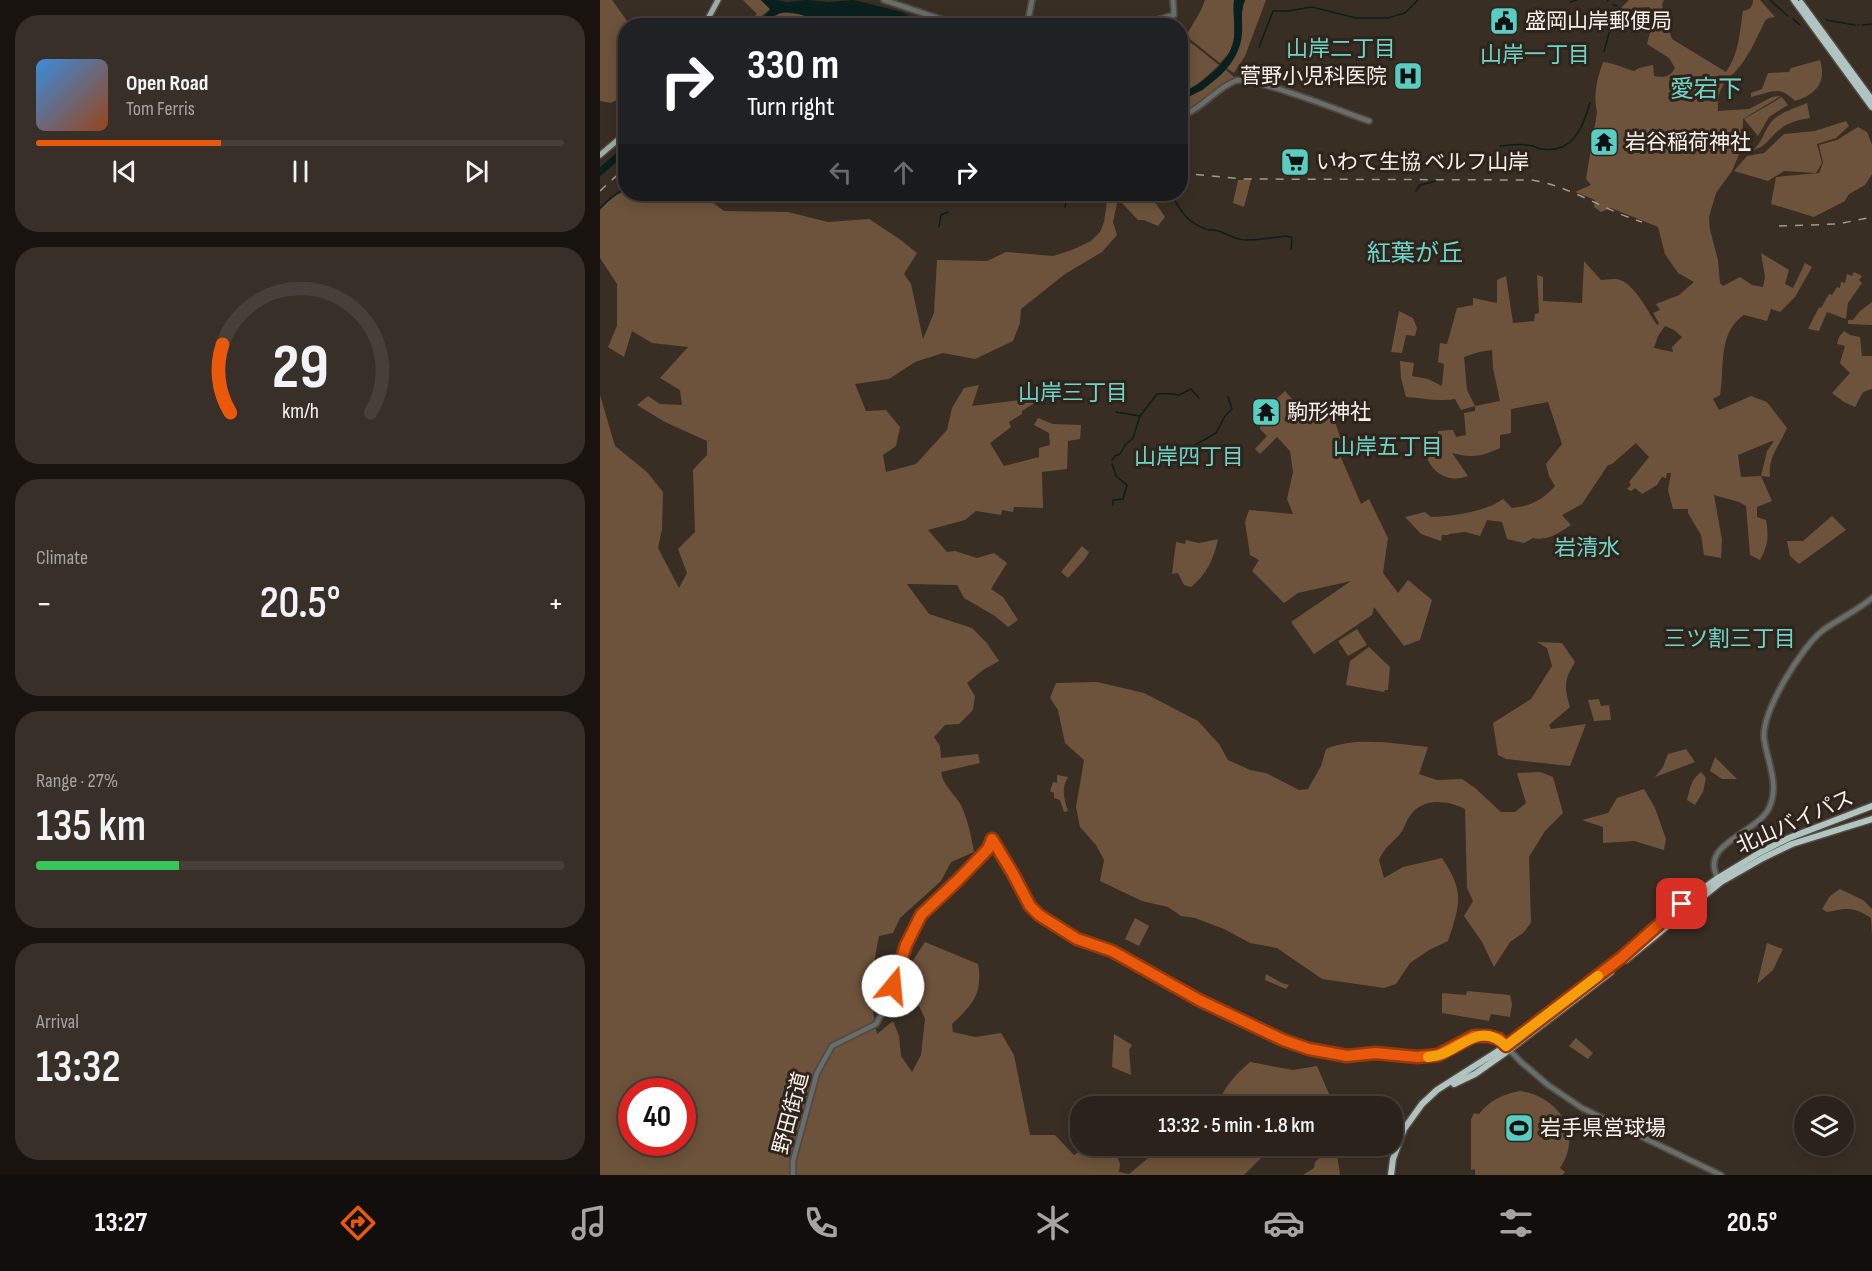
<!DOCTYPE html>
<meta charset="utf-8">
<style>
:root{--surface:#2b221b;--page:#372f28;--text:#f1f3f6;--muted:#a6a4a3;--line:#473f3a;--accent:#ea580c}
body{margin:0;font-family:"Sofia Sans Condensed","Noto Sans JP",sans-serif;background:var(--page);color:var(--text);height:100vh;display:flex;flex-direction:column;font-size:22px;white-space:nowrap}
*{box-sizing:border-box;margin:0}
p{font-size:20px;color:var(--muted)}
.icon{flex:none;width:33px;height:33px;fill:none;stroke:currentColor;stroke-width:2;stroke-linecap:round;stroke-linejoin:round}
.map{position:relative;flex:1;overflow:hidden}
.sheet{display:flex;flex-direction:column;gap:15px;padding:15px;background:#18130f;width:600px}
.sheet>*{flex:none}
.hud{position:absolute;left:18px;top:18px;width:570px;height:183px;border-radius:24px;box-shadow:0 3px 15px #0003,0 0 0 2px var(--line);background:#202124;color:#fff;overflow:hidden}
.controls{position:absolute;left:1194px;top:1096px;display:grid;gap:12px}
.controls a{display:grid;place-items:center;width:60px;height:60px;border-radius:50%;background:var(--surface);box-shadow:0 3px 15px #0003,0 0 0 2px var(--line);font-size:30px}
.speed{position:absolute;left:18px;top:1078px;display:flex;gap:12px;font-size:30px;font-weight:700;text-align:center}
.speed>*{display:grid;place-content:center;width:78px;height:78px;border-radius:50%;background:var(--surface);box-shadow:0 3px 15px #0003,0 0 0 2px var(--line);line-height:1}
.speed .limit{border:9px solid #d22;background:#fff;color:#111}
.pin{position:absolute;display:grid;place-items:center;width:51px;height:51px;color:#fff;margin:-26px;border-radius:12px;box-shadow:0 3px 9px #0006}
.me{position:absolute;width:66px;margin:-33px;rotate:17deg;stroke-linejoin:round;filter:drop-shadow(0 0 4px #0008)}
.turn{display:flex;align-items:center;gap:21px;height:126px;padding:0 30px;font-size:27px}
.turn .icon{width:78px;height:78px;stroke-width:2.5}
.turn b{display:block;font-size:42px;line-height:51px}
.lanes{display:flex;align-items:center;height:57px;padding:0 30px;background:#0003;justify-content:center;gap:30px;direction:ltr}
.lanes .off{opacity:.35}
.big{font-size:45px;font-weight:600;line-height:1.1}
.sheet .card{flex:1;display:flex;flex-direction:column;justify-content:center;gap:9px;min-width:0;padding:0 21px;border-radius:24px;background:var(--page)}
.sheet .dial{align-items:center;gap:0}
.dial svg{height:156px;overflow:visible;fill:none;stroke:var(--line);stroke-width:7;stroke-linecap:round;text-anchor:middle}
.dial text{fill:var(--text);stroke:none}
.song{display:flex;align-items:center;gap:18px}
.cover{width:72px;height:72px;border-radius:9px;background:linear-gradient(135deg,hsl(210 70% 55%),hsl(20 70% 35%))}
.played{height:6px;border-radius:3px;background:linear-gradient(90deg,var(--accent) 35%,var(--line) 35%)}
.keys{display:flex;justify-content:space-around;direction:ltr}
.heat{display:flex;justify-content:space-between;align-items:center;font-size:33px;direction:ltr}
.charge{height:9px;border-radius:4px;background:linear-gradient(90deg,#34c759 27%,var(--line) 0)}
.trip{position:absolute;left:470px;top:1096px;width:333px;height:60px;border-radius:24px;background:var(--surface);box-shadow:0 3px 15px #0003,0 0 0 2px var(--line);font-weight:600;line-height:60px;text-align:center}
.menu{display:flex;height:96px;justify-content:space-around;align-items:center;background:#110e0b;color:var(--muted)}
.menu .icon{width:42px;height:42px}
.menu .current{color:var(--accent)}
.menu b{font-size:27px;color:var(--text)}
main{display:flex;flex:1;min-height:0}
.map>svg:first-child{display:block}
.green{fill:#6d533b;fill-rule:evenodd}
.water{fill:#09201e}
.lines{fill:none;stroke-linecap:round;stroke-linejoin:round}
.stream{stroke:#09201e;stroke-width:1.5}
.river{stroke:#09201e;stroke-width:7}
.minor-casing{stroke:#544940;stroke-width:8}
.major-casing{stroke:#544940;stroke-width:8}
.highway-casing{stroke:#544940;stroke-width:9}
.minor{stroke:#676f6e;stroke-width:4.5}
.major{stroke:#9cadaa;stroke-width:5}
.highway{stroke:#b0c5c2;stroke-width:6}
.rail{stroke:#a29991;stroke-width:1.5;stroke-dasharray:8 8;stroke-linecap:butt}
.route-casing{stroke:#983908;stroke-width:15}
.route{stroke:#ea580c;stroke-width:10}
.slow{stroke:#f59e0b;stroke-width:10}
.labels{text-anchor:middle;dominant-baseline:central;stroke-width:6;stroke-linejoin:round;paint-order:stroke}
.poi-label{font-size:21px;fill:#f9f2ec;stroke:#2f241b;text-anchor:start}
.street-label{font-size:21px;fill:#f9f2ec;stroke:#2f241b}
.neighbourhood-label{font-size:22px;fill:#6dd6ca;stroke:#2f241b}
.quarter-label{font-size:24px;fill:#6dd6ca;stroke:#2f241b}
</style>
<main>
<section class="sheet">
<div class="card">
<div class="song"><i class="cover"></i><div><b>Open Road</b><p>Tom Ferris</p></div></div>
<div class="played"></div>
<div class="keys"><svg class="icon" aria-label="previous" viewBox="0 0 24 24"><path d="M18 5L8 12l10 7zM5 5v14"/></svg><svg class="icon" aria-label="pause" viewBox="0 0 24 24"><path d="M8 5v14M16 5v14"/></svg><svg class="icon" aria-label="next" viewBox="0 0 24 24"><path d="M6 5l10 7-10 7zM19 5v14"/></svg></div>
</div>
<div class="card dial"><svg viewBox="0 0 100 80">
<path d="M14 69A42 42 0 1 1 86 69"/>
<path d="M14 69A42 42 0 0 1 10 34" stroke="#ea580c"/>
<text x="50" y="56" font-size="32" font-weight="700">29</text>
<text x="50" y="72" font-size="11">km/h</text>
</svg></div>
<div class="card"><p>Climate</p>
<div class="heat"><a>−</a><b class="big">20.5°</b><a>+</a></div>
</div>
<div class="card"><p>Range · 27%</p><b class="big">135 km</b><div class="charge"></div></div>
<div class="card"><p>Arrival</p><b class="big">13:32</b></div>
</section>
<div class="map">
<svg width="1272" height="1175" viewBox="0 0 1272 1175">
<rect width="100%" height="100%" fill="#392e24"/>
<g class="green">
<path d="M0,0H12L30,25L26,26L25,101L21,98L11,103L0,101Z"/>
<path d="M143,0H161L170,9L151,25H145L157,14Z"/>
<path d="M605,0H634V38L630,52L620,63L586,36C592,24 601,13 605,0Z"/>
<path d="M645,0H666L645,56L634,73L626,68Z"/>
<path d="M1029,0H1064L1062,4L1065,18L1072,39L1126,72C1140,51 1139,35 1143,11C1149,10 1153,7 1153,0H1160L1175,17L1168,18L1165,21C1159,33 1153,47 1145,59C1132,80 1116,81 1118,111L1149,109L1172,97L1181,96L1143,119L1142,147L1132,171L1116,193L1109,217L1110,230L1118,260L1120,283L1123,286L1140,277L1152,285L1163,287L1165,277L1161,253L1189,270L1185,284L1193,288L1205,263L1212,267L1195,297L1180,312L1171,309L1167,321L1144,315C1117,333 1125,368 1120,395L1113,399L1119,410L1151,396L1167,402L1187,428C1179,447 1168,456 1170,477L1161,476L1172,501L1157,507V517L1166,520C1169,536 1168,546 1160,560L1150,555L1146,506L1139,502L1114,495L1122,540L1121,558L1104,555L1101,535L1088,513V509H1073L1068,490L1071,473H1067L1066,478L1062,477L1057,485L1042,494L1035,488L1031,491L1027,489L1031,485L1029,482L1049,457L1036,443L1012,464L1008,465L982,504L962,515L971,525C959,533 948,541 933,538L924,543L907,539L902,522L887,520L880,536L865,532L849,534L848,535H842L841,541L821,534L805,517L825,512L831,517C853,516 886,512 903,499L912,508C931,506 943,500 955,486L949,476L946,464L962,444L948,402L911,409V433L900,435V448C881,457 871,458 852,453L868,476C848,484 830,472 825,452L838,450V431L853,430L856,437L866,435L864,413L875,411V406L861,410L855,399C839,402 822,398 806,397L801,378L800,361L814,363L812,376L828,379L842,386L844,364L838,362L840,343L847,344L857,308L873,305V298L897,303V280L906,276L913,323L934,321L935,314L939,313L937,275L943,277V301L982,303L984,261L1001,280C1007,280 1015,278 1020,280C1036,286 1048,312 1057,325L1059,323L1053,313L1060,310L1056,304L1079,295L1094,282L1078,273L1065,254L1058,227L1011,208L1001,212L994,207L995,200L975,192L991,185L986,179L997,112C993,95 997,79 1003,62C1014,63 1023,68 1034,71L1039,68L1053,65L1054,76C1064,78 1070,77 1075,68L1069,58L1047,44L1055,12L1049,7L1032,8L1026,17L1017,12ZM1065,326L1074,330L1082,337L1072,347L1073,352L1054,348L1058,336ZM892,350L893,368L900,401L875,406L867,390L864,357L879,352ZM1172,441H1174L1167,451L1161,476L1141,477L1138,455Z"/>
<path d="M182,12L204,15L214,21L215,24L164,26L168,20Z"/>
<path d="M583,39L594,45L619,65L596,86L581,93V42Z"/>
<path d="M1220,60C1227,82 1216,95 1195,101C1177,84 1172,93 1151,97V93L1162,89L1168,73L1189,72L1191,68Z"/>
<path d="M625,69L634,77L598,105L581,114V100L603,90Z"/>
<path d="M1182,97L1188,105L1169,117L1158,136L1144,119Z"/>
<path d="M1207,103L1210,118C1199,120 1188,122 1179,130C1169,138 1166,147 1153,150C1163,142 1164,130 1172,121C1180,112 1196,108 1207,103Z"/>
<path d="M1246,121L1249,126L1236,138L1217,144L1222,163L1216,173L1184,171L1168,181L1134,171L1147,156L1164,153L1184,134L1215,131Z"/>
<path d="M1258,127L1267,132L1272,145V174L1265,185L1249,194L1245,201L1214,217L1171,204L1176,177L1219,173L1223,163L1219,145L1237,140Z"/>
<path d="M638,180H651L644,207L633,203Z"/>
<path d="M25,188L26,194H101L124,211L188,212L228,222L269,219L298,238L317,253L304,274L311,284L323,339L334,313L337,260L387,261L406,252L453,256L472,250L491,241L500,232L504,222L508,194H547L555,199V202L565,217L558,226L544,220H538L518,199L513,222L517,235L502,252L465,274L421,309L420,323L413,341L375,359L343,353L315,362L289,379L255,384L266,411L286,410L300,427L296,446L283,455L286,472L316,464L347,430L352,408L364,388L379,385L372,406L420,400L422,392L443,393L433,404L422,411V414L409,422L411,427L390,443L404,466L439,457V448L450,445L449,433L434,425L438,418L453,424L481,425L480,439L468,441L467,469L442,472L443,508L414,507L413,512L402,510L401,515L376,511L365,520L328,530L347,552L355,551L377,558L394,553L407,563L391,589L403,597L418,620L408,627L395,616L364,598L357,585L307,584L329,614L372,628L386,642L399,661L383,670L367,683L375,696L373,710L359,724L345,725L334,737L340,746L341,758L378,754L380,763L341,772C343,786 354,793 361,805C368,820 371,836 374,852L351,862L341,881L300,918L293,933L279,936C272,969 269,1001 277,1034L293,1021L299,1036L301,1056L312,1072L321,1055L325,1019L315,997L310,965L325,942L378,964C383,994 373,1004 352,1024L353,1032L375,1037L401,1033L414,1055L430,1135H455L474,1155L487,1146L514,1149L520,1164L519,1172L529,1174L553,1154L593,1150L595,1146H673L644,1175H0V395L15,446L47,472L63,492L62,529L58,548L79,588L87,573L78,549L95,532L93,470L107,455V441L65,422L37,405L48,396L60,404L82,405L80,390L60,378L88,347L52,343L32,331L24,357L8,347L17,326V284L0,258V210L13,196L21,193ZM32,1092H82V1143H32Z"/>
<path d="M1254,272L1262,276L1259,280L1262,283L1248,303L1246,319L1227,312L1219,331L1208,329L1219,307L1221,308L1229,294L1232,295L1237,287L1240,288L1241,282L1245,283L1247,274L1252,276Z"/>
<path d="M1272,302V325L1248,324V320H1253L1259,312Z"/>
<path d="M799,311L813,318L817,328L815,336L806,335L802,353L791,352Z"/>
<path d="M1244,331L1250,335L1260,337L1262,356H1272V389L1263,392L1255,407L1244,402L1232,393L1250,373L1240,363L1245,346L1237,344L1239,337Z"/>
<path d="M685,391C690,396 699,409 707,410C715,411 723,408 731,409L741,440L739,453L761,504L769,499L788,538L783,573L798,593L808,580L832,600L820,640L804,646L774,607L772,615L714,654L691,622L751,581L698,593L684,603L652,571L659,560L650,555L645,522L649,510L693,514L687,499L693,472L690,451L677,437L660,454L655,449L667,436L660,429L659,411L672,403Z"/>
<path d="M1232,516L1246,530L1199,564L1190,556L1187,541H1203Z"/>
<path d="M618,539C614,559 606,575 591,587L584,585L578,573L572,574L576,542L585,544L586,540L599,543Z"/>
<path d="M482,546L489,552L485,559L468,578L461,572Z"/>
<path d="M757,629L767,645L748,656L738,641Z"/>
<path d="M937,642L962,643L975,662C964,680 964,687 970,707L949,725L951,729L986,724L970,766L906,759L898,755L893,723L931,699L952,666L947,648Z"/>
<path d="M769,647L790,667L788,690H785L784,692L746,685L750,661Z"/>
<path d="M497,682L544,693L598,721L619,744L628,760L650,770L666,773L699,790L708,789L721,766L726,749C758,736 795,744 828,747L819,774L837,780L862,779L875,788L901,812H915L926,803L917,773L940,772L953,777L963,813L945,831L929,857L931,923L923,933L910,942L894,967L882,942L864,916L873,901L867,888L865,809C847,800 822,797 809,817C806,822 804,829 800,834C792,843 784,848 779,860L784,878L803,867L842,858C865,892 860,904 848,941L829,950L810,963L796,984L784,988L722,979L677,948L650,943L624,929L595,918L581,916L568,907L542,901L500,881L504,860L496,845L480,827L476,807L484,760L465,743L458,710L450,698L456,683Z"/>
<path d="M999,699L1001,706L1009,705L1011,720L994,721L988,700Z"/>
<path d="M1086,749L1095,762L1055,777L1063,767L1068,754Z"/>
<path d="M1115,757L1137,779H1122L1110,771Z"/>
<path d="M1101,772L1106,778L1103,792L1095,805L1087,800C1090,788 1091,779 1101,772Z"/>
<path d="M457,775L468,777C461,788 464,799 468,811L464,812L460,800L454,798V793L450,791L453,782L457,783Z"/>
<path d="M1044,789L1055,808L1066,839L1064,850L1034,841L1003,843V827L982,820L1008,813L1017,798Z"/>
<path d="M1240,889L1263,900L1272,909V936L1271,918C1253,906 1247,908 1227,912L1222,909L1230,896Z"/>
<path d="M535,918L549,926L539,946L525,939Z"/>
<path d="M1167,943L1183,949L1173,970L1157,984Z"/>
<path d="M666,974L682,983L689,985L686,989L665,980Z"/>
<path d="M867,991L910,995L912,1004L910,1017L891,1014L889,1021L842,1013V993L866,995Z"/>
<path d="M514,1034L532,1045L529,1050L531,1075L512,1067Z"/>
<path d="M976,1038L993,1053L988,1059L969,1046Z"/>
<path d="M650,1062L693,1070L717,1066L732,1101L703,1100L700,1107H617C623,1088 635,1075 650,1062Z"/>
<path d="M920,1091C958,1096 984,1133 960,1168L965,1172L962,1175H875V1169L871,1170V1119L874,1113L879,1114C890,1100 903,1094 920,1091Z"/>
<path d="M722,1155H737L740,1175H703L714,1168L715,1162Z"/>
</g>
<g class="water">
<path d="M161,0H177L186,2L207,0L228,2L254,0L302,12L326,25H287L279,23L257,22L255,26L215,24L214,21C203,14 187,9 176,15Z"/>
<path d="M634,0H645C640,11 643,21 642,33C641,64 608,90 581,100V93C602,84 631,62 634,38C636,25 632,13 634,0Z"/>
</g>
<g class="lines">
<g class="stream">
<path d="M1007,0L1008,1"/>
<path d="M1170,0L1188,16"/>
<path d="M970,2L977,0"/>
<path d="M1013,5L1017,6"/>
<path d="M1193,19L1200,25"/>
<path d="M1226,20L1255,25"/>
<path d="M1258,25H1259"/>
<path d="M1262,25L1272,24"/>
<path d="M659,47L673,11H688L712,7L756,18H788L805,13L818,0"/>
<path d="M1004,52L1013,18"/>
<path d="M900,146C911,145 923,143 933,146C936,147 938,149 942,149C973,154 983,127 990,103"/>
<path d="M816,191L820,185L836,181"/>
<path d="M450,194L482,198"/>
<path d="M571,194C580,210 587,223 606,229"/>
<path d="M487,199L494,202L505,194"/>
<path d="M465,207L467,196"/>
<path d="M0,208C8,199 18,194 26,186"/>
<path d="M339,227L341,215L348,212"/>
<path d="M608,230C620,228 631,239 644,240C658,241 673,237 686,236L692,238"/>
<path d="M691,249L692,240"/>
<path d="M516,412L540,416"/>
<path d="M595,445L616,433L625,416L632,409L628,397"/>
<path d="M512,460L515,456L520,454L525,445L533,438L540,416L557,394C565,394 571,393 579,395L591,389L599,398"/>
<path d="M512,464L516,476L527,485L523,499L513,500V505"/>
</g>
<g class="river">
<path d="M160,26L173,12L176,6"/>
<path d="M0,172L26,149"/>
</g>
<g class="minor-casing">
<g id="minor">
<path d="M284,0L361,26"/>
<path d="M427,26L432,0"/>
<path d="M534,26L574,15L573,0"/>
<path d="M580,117C602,109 615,89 635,81C649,74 748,114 769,121"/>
<path d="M391,839L412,872L430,906L439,915L477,939L512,951L599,1000L683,1040L709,1049L732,1055L792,1054L817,1057L842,1054L874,1036H888L899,1039L921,1062L948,1085L982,1108L1121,1175"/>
<path d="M1119,880C1097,845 1153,835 1168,810C1181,786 1167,762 1164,738C1162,711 1201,648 1222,631C1238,619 1257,611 1272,598"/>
<path d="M193,1175V1161L217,1073L232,1046L276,1024L289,1000L306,945L321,915L358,880L388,849L391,839"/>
</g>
</g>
<g class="major-casing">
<g id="major">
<path d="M104,26L118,0"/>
<path d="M0,155L26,133"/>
</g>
</g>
<g class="highway-casing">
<g id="highway">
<path d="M1194,0L1272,107"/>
<path d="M1201,3L1272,100"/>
<path d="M1026,960L1121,882L1163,858L1192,844L1272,819"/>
<path d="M854,1084L875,1074L909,1050L1011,972"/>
<path d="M791,1175L793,1159L804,1129L822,1104L837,1090L906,1046L1021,959L1082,904L1118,878L1161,852L1189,838L1272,806"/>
</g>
</g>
<use href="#minor" class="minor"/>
<use href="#major" class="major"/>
<use href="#highway" class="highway"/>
<g class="rail">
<path d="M580,173L643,179L931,180C971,186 1003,210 1042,222"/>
<path d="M0,191L26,167"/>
<path d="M1179,226L1238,224L1272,217"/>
</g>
</g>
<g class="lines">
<g class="route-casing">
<path id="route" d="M293,986L306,945L321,915L358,880L388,849L392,839L412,872L430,906L439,915L477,939L512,951L599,1000L683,1040L709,1049L747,1056L775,1053L817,1057L838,1055L874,1036H888L899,1039L906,1046L1021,958L1082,904"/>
</g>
<use href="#route" class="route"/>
<path class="slow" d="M828,1057C833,1056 838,1056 842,1054C865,1045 882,1022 906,1046L998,976"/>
</g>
<defs>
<g id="civic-square" transform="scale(1.5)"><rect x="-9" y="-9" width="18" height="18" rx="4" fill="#57cec1" stroke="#2f241b"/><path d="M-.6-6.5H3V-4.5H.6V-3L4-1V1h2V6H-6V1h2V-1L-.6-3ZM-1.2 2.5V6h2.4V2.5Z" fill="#111"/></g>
<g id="hospital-square" transform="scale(1.5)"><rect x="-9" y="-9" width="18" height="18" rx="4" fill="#57cec1" stroke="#2f241b"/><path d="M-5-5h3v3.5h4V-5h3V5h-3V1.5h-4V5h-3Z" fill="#111"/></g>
<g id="temple-square" transform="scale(1.5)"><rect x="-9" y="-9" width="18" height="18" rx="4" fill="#57cec1" stroke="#2f241b"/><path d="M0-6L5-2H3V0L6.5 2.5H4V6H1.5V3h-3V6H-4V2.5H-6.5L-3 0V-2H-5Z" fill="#111"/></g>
<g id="supermarket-square" transform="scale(1.5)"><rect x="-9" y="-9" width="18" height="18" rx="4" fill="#57cec1" stroke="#2f241b"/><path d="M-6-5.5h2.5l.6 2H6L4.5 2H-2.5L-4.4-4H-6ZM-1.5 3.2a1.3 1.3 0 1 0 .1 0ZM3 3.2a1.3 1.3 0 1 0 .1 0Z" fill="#111"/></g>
<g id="stadium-square" transform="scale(1.5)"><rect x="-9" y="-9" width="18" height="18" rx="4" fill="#57cec1" stroke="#2f241b"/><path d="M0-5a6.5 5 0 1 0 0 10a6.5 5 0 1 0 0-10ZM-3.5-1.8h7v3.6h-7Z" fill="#111"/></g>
</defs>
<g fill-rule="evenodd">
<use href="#civic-square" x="904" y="21"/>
<use href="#hospital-square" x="808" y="76"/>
<use href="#temple-square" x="1004" y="142"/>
<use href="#supermarket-square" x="695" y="162"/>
<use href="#temple-square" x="666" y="412"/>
<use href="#stadium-square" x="919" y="1128"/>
</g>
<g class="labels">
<g class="poi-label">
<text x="925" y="21">盛岡山岸郵便局</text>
<text x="787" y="76" text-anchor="end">菅野小児科医院</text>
<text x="1025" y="142">岩谷稲荷神社</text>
<text x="716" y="162">いわて生協 ベルフ山岸</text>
<text x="687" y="412">駒形神社</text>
<text x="940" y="1128">岩手県営球場</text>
</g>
<g class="street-label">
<text transform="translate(1195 822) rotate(-24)">北山バイパス</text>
<text transform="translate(191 1113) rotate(-75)">野田街道</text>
</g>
<g class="neighbourhood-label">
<text x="741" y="49">山岸二丁目</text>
<text x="935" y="55">山岸一丁目</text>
<text x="473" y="393">山岸三丁目</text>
<text x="788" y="447">山岸五丁目</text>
<text x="589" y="457">山岸四丁目</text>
<text x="987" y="548">岩清水</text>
<text x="1130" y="639">三ツ割三丁目</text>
</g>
<g class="quarter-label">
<text x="1106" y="89">愛宕下</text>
<text x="815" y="253">紅葉が丘</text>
</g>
</g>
</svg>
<div class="controls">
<a><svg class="icon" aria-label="layers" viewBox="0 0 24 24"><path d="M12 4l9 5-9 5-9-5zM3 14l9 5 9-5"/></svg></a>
</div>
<div class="speed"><div class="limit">40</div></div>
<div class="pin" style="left:1082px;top:904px;background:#d93025"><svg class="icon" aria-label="arrive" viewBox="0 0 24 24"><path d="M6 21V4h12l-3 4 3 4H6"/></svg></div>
<svg class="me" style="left:293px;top:986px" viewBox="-20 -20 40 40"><circle r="19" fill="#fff"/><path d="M0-13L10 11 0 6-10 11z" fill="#ea580c"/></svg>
<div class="trip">13:32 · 5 min · 1.8 km</div>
<div class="hud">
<div class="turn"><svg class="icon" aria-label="right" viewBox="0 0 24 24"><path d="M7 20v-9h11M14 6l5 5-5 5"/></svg><div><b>330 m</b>Turn right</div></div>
<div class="lanes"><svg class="icon off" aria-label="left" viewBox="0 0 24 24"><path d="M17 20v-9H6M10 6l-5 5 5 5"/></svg><svg class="icon off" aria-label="ahead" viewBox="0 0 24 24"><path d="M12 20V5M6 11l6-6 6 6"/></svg><svg class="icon" aria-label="right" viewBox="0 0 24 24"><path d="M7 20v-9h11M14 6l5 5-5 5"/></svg></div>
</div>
</div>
</main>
<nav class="menu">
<b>13:27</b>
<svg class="icon current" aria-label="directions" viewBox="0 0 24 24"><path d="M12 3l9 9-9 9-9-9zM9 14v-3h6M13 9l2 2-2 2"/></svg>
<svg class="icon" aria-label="music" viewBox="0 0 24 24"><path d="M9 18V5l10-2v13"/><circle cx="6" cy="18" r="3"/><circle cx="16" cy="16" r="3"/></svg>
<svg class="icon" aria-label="phone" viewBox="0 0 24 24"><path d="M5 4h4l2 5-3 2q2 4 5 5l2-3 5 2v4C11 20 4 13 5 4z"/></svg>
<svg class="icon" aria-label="climate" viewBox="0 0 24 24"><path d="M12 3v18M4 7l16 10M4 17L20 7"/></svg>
<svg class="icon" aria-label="car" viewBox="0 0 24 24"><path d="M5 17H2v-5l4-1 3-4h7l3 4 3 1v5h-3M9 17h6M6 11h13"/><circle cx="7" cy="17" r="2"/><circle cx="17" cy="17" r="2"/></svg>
<svg class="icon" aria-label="filters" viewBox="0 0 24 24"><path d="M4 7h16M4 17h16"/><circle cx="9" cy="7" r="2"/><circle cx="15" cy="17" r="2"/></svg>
<b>20.5°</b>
</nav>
